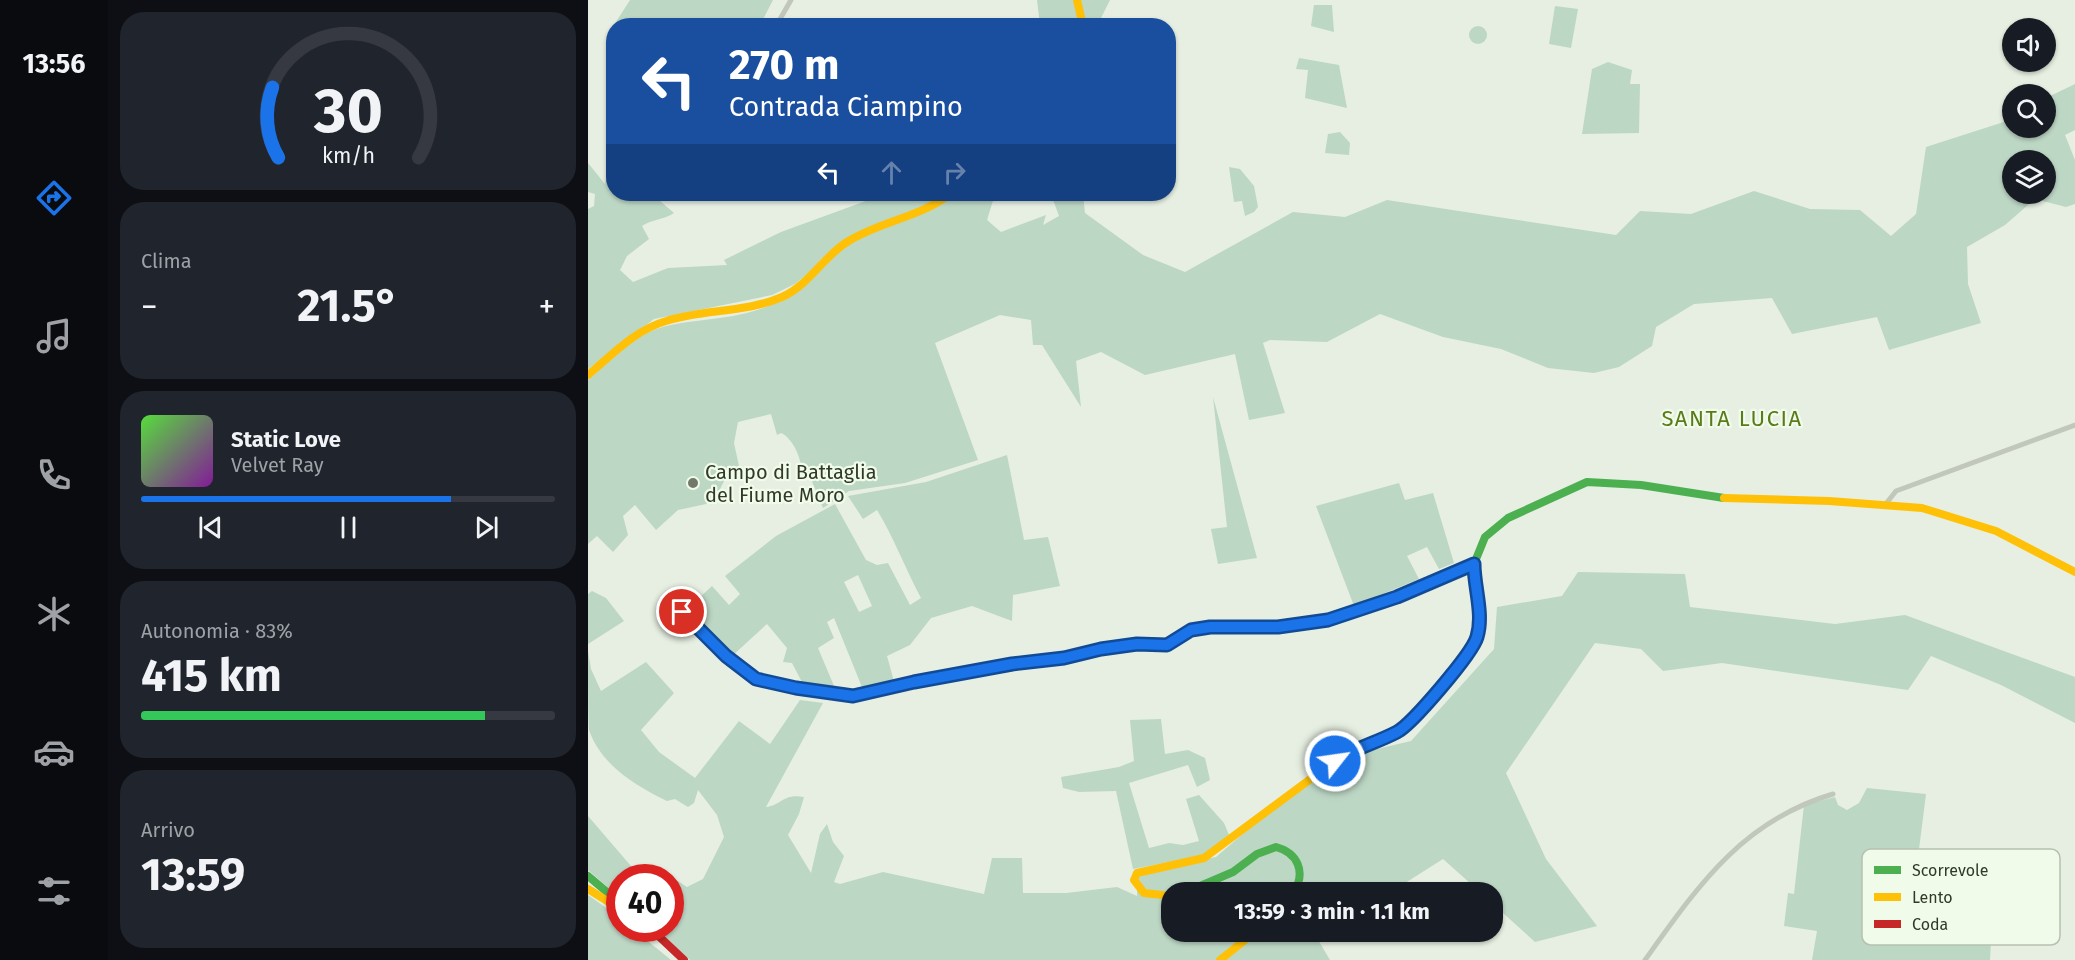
<!DOCTYPE html>
<html lang="it">
<meta charset="utf-8">
<style>
:root{--surface:#171b24;--page:#20242c;--text:#f1f3f6;--muted:#9ea1a6;--line:#363941;--accent:#1a73e8}
body{margin:0;font-family:"Fira Sans",sans-serif;background:var(--page);color:var(--text);height:100vh;display:flex;flex-direction:column;font-size:22px;white-space:nowrap}
*{box-sizing:border-box;margin:0}
p{font-size:20px;color:var(--muted)}
.icon{flex:none;width:33px;height:33px;fill:none;stroke:currentColor;stroke-width:2;stroke-linecap:round;stroke-linejoin:round}
.map{position:relative;flex:1;overflow:hidden}
.sheet{display:flex;flex-direction:column;gap:12px;padding:12px;background:#0d0f14;width:480px}
.sheet>*{flex:none}
.top-card{position:absolute;left:18px;top:18px;width:570px;height:183px;border-radius:24px;box-shadow:0 2px 4px #0004;background:#1a4fa0;color:#fff;overflow:hidden}
.controls{position:absolute;left:1414px;top:18px;display:grid;gap:12px}
.controls a{display:grid;place-items:center;width:54px;height:54px;border-radius:50%;background:var(--surface);box-shadow:0 2px 4px #0004;font-size:30px}
.speed{position:absolute;left:18px;top:864px;display:flex;gap:12px;font-size:30px;font-weight:700;text-align:center}
.speed>*{display:grid;place-content:center;width:78px;height:78px;border-radius:50%;background:var(--surface);box-shadow:0 2px 4px #0004;line-height:1}
.speed .limit{border:9px solid #d22;background:#fff;color:#111}
.pin{position:absolute;display:grid;place-items:center;width:51px;height:51px;color:#fff;margin:-26px;border:3px solid #fff;border-radius:50%;box-shadow:0 2px 6px #0007}
.me{position:absolute;width:66px;margin:-33px;rotate:60deg;stroke-linejoin:round;filter:drop-shadow(0 0 4px #0008)}
.turn{display:flex;align-items:center;gap:21px;height:126px;padding:0 24px;font-size:27px}
.turn .icon{width:78px;height:78px;stroke-width:2.5}
.turn b{display:block;font-size:42px;line-height:51px}
.lanes{display:flex;align-items:center;height:57px;padding:0 24px;background:#0003;justify-content:center;gap:30px;direction:ltr}
.lanes .off{opacity:.35}
.big{font-size:45px;font-weight:700;line-height:1.1}
.sheet .card{flex:1;display:flex;flex-direction:column;justify-content:center;gap:9px;min-width:0;padding:0 21px;border-radius:24px;background:var(--page)}
.sheet .dial{align-items:center;gap:0}
.dial svg{height:156px;overflow:visible;fill:none;stroke:var(--line);stroke-width:7;stroke-linecap:round;text-anchor:middle}
.dial text{fill:var(--text);stroke:none}
.song{display:flex;align-items:center;gap:18px}
.cover{width:72px;height:72px;border-radius:9px;background:linear-gradient(135deg,hsl(110 70% 55%),hsl(290 70% 35%))}
.played{height:6px;border-radius:3px;background:linear-gradient(90deg,var(--accent) 75%,var(--line) 75%)}
.keys{display:flex;justify-content:space-around;direction:ltr}
.heat{display:flex;justify-content:space-between;align-items:center;font-size:33px;direction:ltr}
.charge{height:9px;border-radius:4px;background:linear-gradient(90deg,#34c759 83%,var(--line) 0)}
.trip{position:absolute;left:573px;top:882px;width:342px;height:60px;border-radius:24px;background:var(--surface);box-shadow:0 2px 4px #0004;font-weight:700;line-height:60px;text-align:center}
main{display:flex;flex:1;min-height:0}
.tab-bar{display:flex;flex-direction:column;width:108px;justify-content:space-around;align-items:center;background:#090b0e;color:var(--muted)}
.tab-bar .icon{width:42px;height:42px}
.tab-bar .active{color:var(--accent)}
.tab-bar b{font-size:27px;color:var(--text)}
.map>svg:first-child{display:block}
.green{fill:#bdd7c5;fill-rule:evenodd}
.lines{fill:none;stroke-linecap:round;stroke-linejoin:round}
.street{stroke:#c1c8bb;stroke-width:5}
.fast{stroke:#4caf50;stroke-width:8}
.slow{stroke:#ffc107;stroke-width:8}
.jam{stroke:#c62828;stroke-width:8}
.route-casing{stroke:#114b97;stroke-width:15}
.route{stroke:#1a73e8;stroke-width:10}
.poi-dot{fill:#71796a;stroke:#f0fbea;stroke-width:2}
.labels{text-anchor:middle;dominant-baseline:central;stroke-width:4.5;stroke-linejoin:round;paint-order:stroke}
.poi-label{font-size:20px;fill:#323929;stroke:#f0fbea;text-anchor:start}
.quarter-label{font-size:22px;letter-spacing:1.5px;fill:#597b1a;stroke:#f0fbea}
.key{fill:#f0fbea;stroke:#b7c1b0;stroke-width:1.5}
.key-label{font-size:16px;fill:#323929}
</style>
<main>
<nav class="tab-bar">
<b>13:56</b>
<svg class="icon active" aria-label="directions" viewBox="0 0 24 24"><path d="M12 3l9 9-9 9-9-9zM9 14v-3h6M13 9l2 2-2 2"/></svg>
<svg class="icon" aria-label="music" viewBox="0 0 24 24"><path d="M9 18V5l10-2v13"/><circle cx="6" cy="18" r="3"/><circle cx="16" cy="16" r="3"/></svg>
<svg class="icon" aria-label="phone" viewBox="0 0 24 24"><path d="M5 4h4l2 5-3 2q2 4 5 5l2-3 5 2v4C11 20 4 13 5 4z"/></svg>
<svg class="icon" aria-label="climate" viewBox="0 0 24 24"><path d="M12 3v18M4 7l16 10M4 17L20 7"/></svg>
<svg class="icon" aria-label="car" viewBox="0 0 24 24"><path d="M5 17H2v-5l4-1 3-4h7l3 4 3 1v5h-3M9 17h6M6 11h13"/><circle cx="7" cy="17" r="2"/><circle cx="17" cy="17" r="2"/></svg>
<svg class="icon" aria-label="filters" viewBox="0 0 24 24"><path d="M4 7h16M4 17h16"/><circle cx="9" cy="7" r="2"/><circle cx="15" cy="17" r="2"/></svg>
</nav>
<section class="sheet">
<div class="card dial"><svg viewBox="0 0 100 80">
<path d="M14 69A42 42 0 1 1 86 69"/>
<path d="M14 69A42 42 0 0 1 11 33" stroke="#1a73e8"/>
<text x="50" y="56" font-size="32" font-weight="700">30</text>
<text x="50" y="72" font-size="11">km/h</text>
</svg></div>
<div class="card"><p>Clima</p>
<div class="heat"><a>−</a><b class="big">21.5°</b><a>+</a></div>
</div>
<div class="card">
<div class="song"><i class="cover"></i><div><b>Static Love</b><p>Velvet Ray</p></div></div>
<div class="played"></div>
<div class="keys"><svg class="icon" aria-label="previous" viewBox="0 0 24 24"><path d="M18 5L8 12l10 7zM5 5v14"/></svg><svg class="icon" aria-label="pause" viewBox="0 0 24 24"><path d="M8 5v14M16 5v14"/></svg><svg class="icon" aria-label="next" viewBox="0 0 24 24"><path d="M6 5l10 7-10 7zM19 5v14"/></svg></div>
</div>
<div class="card"><p>Autonomia · 83%</p><b class="big">415 km</b><div class="charge"></div></div>
<div class="card"><p>Arrivo</p><b class="big">13:59</b></div>
</section>
<div class="map">
<svg width="1487" height="960" viewBox="0 0 1487 960">
<rect width="100%" height="100%" fill="#e6efe2"/>
<g class="green">
<path d="M42,0H185L172,25H26Z"/>
<path d="M449,0H522L509,26L452,25Z"/>
<path d="M726,5H744L746,32L723,26Z"/>
<path d="M967,6L990,9L983,48L961,44Z"/>
<circle cx="890" cy="35" r="9"/>
<path d="M711,58L751,65L759,108L717,98L720,70L708,69Z"/>
<path d="M1020,62L1044,70L1042,84H1052L1051,133L994,134L1004,69Z"/>
<path d="M1487,84V130L1477,135L1487,160V204L1478,207L1447,199L1417,225L1379,247L1380,284L1393,323L1301,350L1289,317L1204,334L1184,298L1106,304L1068,327L1064,346L1031,367L1006,373L960,368L913,349L855,337L792,314L739,342L682,340L675,343L697,413L661,420L647,354L557,375L513,352L488,361L493,407L454,345H445L443,320L412,315L347,343L390,460L317,483L261,491L235,508L220,472L213,473C215,461 205,438 193,433L189,435L183,414L150,422L146,443L151,466L147,474L137,479L130,493L118,504L90,510L68,530L47,505L35,516L40,535L25,552L9,536L0,544V380C19,364 39,343 61,332C81,323 103,322 124,319C176,313 209,299 243,259L234,258L224,270L207,284L184,295L66,319L0,369V209L6,206L7,194L0,192V163L17,184L21,159L25,153L26,194H64L86,213C76,220 64,219 54,226L61,239L39,256L32,270L45,282L80,268L139,265L136,260L193,232L297,194H407L399,220L413,232L458,215L455,225L471,216L463,194H495L497,213L555,255L597,272L705,212L757,217L799,200L1028,235L1052,211L1103,214L1166,191L1222,209L1272,210L1303,236L1328,214L1338,147L1425,119V128H1458V98ZM1425,160H1458V194H1425Z"/>
<path d="M752,132L762,143L761,155L737,153L740,134Z"/>
<path d="M641,167L652,169L666,186L670,207L666,212L657,216L654,201L646,202Z"/>
<path d="M625,397L669,558L630,564L623,529L639,527Z"/>
<path d="M419,455L436,540L460,537L472,586L425,595L424,621L384,606L343,618L322,645L299,656L307,685L276,692L246,618L239,622L246,638L230,648L249,693L217,688L204,663L195,662L199,648L179,624L143,657L97,611L124,586L141,605L152,594L137,576L188,536L247,504L278,560L289,565L300,563L322,605L333,598C317,568 306,538 289,510L275,519L260,496L338,482ZM270,575L284,606L271,612L256,582Z"/>
<path d="M811,483L817,500L845,493L866,563L851,569L839,547L819,556L831,579L766,606L728,506Z"/>
<path d="M990,572L1097,574L1102,607L1247,624L1317,615L1487,677V723L1413,685L1343,656L1320,690L1134,663L1075,671L1053,649L1007,643L918,773L958,859L1009,926L947,942L905,904L904,892H892L855,859L803,892H584V932H743L729,938L742,960H102L67,929L82,928V878H32L31,897L0,870V816L43,866L73,870L99,887L115,879L136,837L129,815L110,790L106,803L100,807L87,799L79,801C48,786 13,765 1,730C0,715 0,669 0,651L3,669L13,691L58,662L86,693L53,730L71,752L107,778L151,721L182,744L212,700L235,703L178,807C194,805 195,793 216,797L211,814L200,835L223,873L232,834L239,824L245,842L256,856L246,882L252,884L295,872L396,894L404,858H434L435,893H478L529,887L549,896V879L553,873L628,857L679,813L759,756L823,741L906,649L909,607L974,596Z"/>
<path d="M4,591L18,598L36,621L0,644V594Z"/>
<path d="M573,719L577,754L600,750L617,758L622,780L609,787L600,765L541,783L561,848L581,843L595,845L611,841L598,799L611,795L636,823L641,835L613,856L545,869L528,791L491,792L475,788L473,777L531,767L546,761L542,720Z"/>
<path d="M1279,788L1338,794L1328,873L1321,899L1378,910L1379,915L1411,941L1403,940L1402,960H1224L1229,931L1196,926L1200,893L1206,894L1216,805L1247,797L1250,805L1259,810L1271,803Z"/>
<path d="M0,895L31,917L32,928L45,929L83,960H0Z"/>
</g>
<g class="lines">
<g class="street">
<path d="M188,26L203,0"/>
<path d="M1297,505L1308,491L1487,425"/>
<path d="M1057,960C1110,886 1154,821 1245,794"/>
</g>
<g class="fast">
<path d="M494,654L549,644H579L603,630L622,627H690L739,620L809,597L886,564"/>
<path d="M748,760L764,749L812,731L870,667L889,638L891,619L886,564L897,537L920,518L999,482L1053,485L1136,498"/>
<path d="M0,876L32,903"/>
<path d="M598,892L645,872L669,854L688,847C710,853 718,872 706,892"/>
</g>
<g class="slow">
<path d="M489,0L495,26"/>
<path d="M0,375C24,355 47,330 78,321C116,309 157,313 194,297C221,285 235,257 259,242C292,221 331,218 362,194"/>
<path d="M1136,498L1241,501L1334,508L1408,531L1487,572"/>
<path d="M95,612L138,656L168,679L265,696L326,682L494,654"/>
<path d="M0,889L32,909"/>
<path d="M584,896L556,893L546,880L549,873L616,858L748,760"/>
<path d="M632,960L667,932"/>
</g>
<path class="jam" d="M62,928L96,960"/>
</g>
<g class="lines">
<g class="route-casing">
<path id="route" d="M94,612L138,656L168,679L208,688L265,696L326,682L424,664L476,658L513,649L549,644L579,645L603,630L622,627H690L740,620L809,597L886,564C886,587 896,614 889,637C884,654 824,724 809,732C788,743 767,748 747,761"/>
</g>
<use href="#route" class="route"/>
</g>
<circle class="poi-dot" cx="105" cy="483" r="6"/>
<g class="labels">
<g class="poi-label">
<text x="117" y="472">Campo di Battaglia<tspan x="117" dy="23">del Fiume Moro</tspan></text>
</g>
<g class="quarter-label">
<text x="1144" y="418">SANTA LUCIA</text>
</g>
</g>
<rect x="1274" y="849" width="198" height="96" rx="9" class="key"/>
<rect x="1286" y="866" width="27" height="8" fill="#4caf50"/>
<rect x="1286" y="893" width="27" height="8" fill="#ffc107"/>
<rect x="1286" y="920" width="27" height="8" fill="#c62828"/>
<g class="key-label">
<text x="1324" y="876">Scorrevole</text>
<text x="1324" y="903">Lento</text>
<text x="1324" y="930">Coda</text>
</g>
</svg>
<div class="controls">
<a><svg class="icon" aria-label="sound" viewBox="0 0 24 24"><path d="M4 9h4l5-4v14l-5-4H4zM17 9q2 3 0 6"/></svg></a>
<a><svg class="icon" aria-label="search" viewBox="0 0 24 24"><circle cx="10" cy="10" r="6"/><path d="M15 15l6 6"/></svg></a>
<a><svg class="icon" aria-label="layers" viewBox="0 0 24 24"><path d="M12 4l9 5-9 5-9-5zM3 14l9 5 9-5"/></svg></a>
</div>
<div class="speed"><div class="limit">40</div></div>
<div class="pin" style="left:94px;top:612px;background:#d93025"><svg class="icon" aria-label="arrive" viewBox="0 0 24 24"><path d="M6 21V4h12l-3 4 3 4H6"/></svg></div>
<svg class="me" style="left:747px;top:761px" viewBox="-20 -20 40 40"><circle r="17" fill="#1a73e8" stroke="#fff" stroke-width="3"/><path d="M0-11L8 9 0 5-8 9z" fill="#fff"/></svg>
<div class="trip">13:59 · 3 min · 1.1 km</div>
<div class="top-card">
<div class="turn"><svg class="icon" aria-label="left" viewBox="0 0 24 24"><path d="M17 20v-9H6M10 6l-5 5 5 5"/></svg><div><b>270 m</b>Contrada Ciampino</div></div>
<div class="lanes"><svg class="icon" aria-label="left" viewBox="0 0 24 24"><path d="M17 20v-9H6M10 6l-5 5 5 5"/></svg><svg class="icon off" aria-label="ahead" viewBox="0 0 24 24"><path d="M12 20V5M6 11l6-6 6 6"/></svg><svg class="icon off" aria-label="right" viewBox="0 0 24 24"><path d="M7 20v-9h11M14 6l5 5-5 5"/></svg></div>
</div>
</div>
</main>
